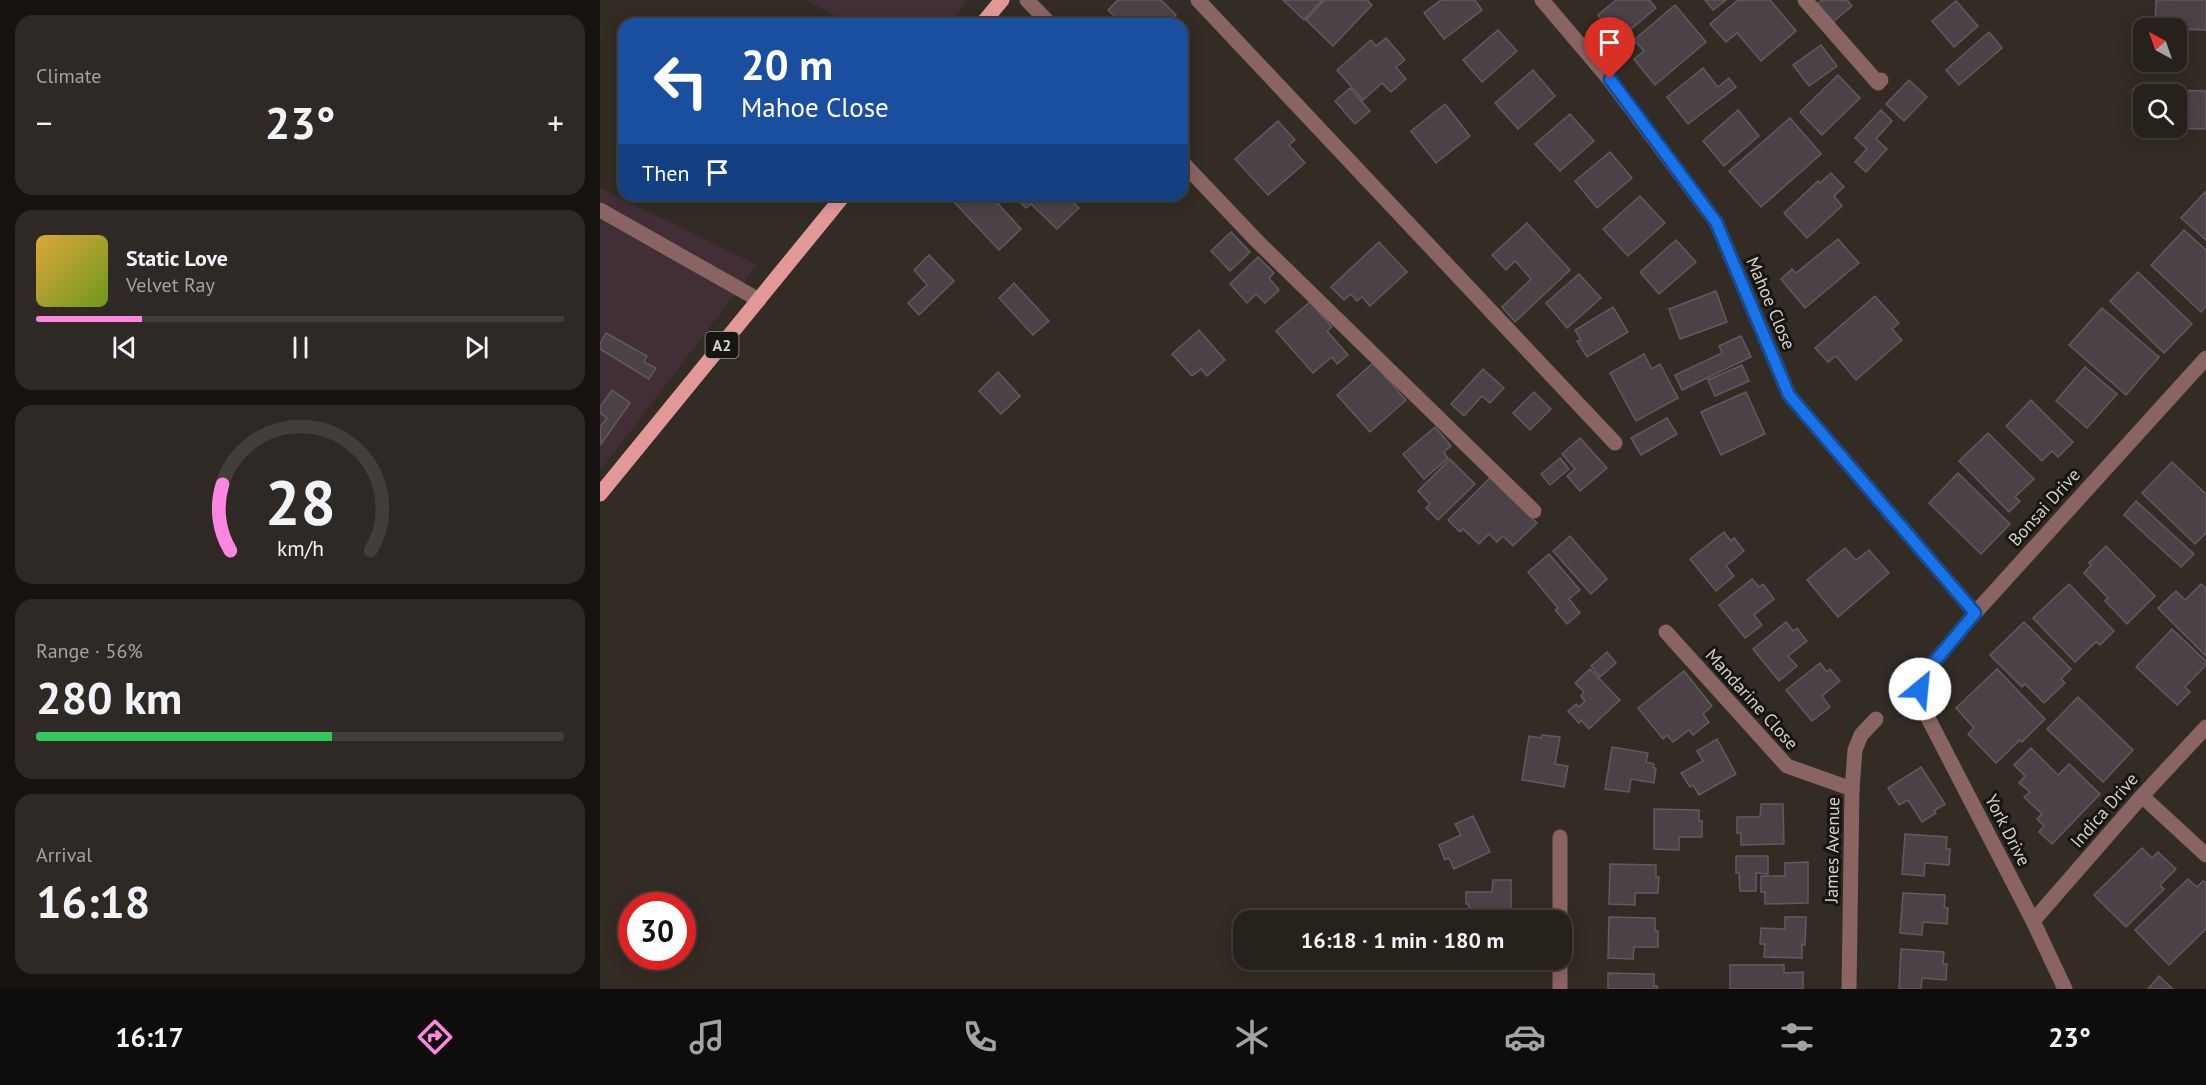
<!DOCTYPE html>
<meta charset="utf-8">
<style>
:root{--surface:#26211b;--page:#2e2924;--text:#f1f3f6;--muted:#a4a3a3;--line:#423e3a;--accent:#fd86e1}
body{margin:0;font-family:"PT Sans",sans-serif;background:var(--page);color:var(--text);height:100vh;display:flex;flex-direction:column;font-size:22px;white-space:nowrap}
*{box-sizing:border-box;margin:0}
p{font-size:20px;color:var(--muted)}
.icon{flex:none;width:33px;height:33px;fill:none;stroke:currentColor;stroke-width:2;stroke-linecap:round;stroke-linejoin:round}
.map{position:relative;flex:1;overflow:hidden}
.sheet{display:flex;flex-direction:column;gap:15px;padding:15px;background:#15120f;width:600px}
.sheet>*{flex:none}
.top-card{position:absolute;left:18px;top:18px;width:570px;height:183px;border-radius:18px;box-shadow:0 3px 15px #0003,0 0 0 2px var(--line);background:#1a4fa0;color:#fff;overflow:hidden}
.needle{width:39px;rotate:320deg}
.buttons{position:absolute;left:1533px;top:18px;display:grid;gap:12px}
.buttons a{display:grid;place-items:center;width:54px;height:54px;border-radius:12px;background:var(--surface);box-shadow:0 3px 15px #0003,0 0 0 2px var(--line);font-size:30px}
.speed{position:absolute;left:18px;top:892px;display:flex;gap:12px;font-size:30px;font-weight:700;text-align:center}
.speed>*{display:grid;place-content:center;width:78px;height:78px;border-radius:50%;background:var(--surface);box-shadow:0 3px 15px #0003,0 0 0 2px var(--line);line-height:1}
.speed .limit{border:9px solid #d22;background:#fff;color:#111}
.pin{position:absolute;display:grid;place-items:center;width:51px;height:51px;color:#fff;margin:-62px -26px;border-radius:50% 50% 50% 0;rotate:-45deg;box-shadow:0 0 6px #0007}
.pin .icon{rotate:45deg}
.me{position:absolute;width:66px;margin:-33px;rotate:28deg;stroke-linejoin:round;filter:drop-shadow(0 0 4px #0008)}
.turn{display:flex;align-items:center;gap:21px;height:126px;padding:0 24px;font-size:27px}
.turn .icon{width:78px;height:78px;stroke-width:2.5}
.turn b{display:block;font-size:42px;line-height:51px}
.then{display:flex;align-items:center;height:57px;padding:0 24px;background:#0003;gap:12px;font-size:22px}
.big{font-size:45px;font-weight:700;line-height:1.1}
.sheet .tile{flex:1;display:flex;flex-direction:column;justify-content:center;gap:9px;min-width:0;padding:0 21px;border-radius:18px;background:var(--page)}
.sheet .dial{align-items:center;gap:0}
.dial svg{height:156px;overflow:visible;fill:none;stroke:var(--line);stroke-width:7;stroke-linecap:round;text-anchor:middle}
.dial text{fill:var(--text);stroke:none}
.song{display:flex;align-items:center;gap:18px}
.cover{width:72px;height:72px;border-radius:9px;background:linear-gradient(135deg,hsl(40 70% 55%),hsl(80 70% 35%))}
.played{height:6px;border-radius:3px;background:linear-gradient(90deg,var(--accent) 20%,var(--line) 20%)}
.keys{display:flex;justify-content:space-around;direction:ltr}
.heat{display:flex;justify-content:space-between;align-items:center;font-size:33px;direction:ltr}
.charge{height:9px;border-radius:4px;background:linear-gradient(90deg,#34c759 56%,var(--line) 0)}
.trip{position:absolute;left:633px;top:910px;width:339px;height:60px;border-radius:18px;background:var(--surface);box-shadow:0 3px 15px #0003,0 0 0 2px var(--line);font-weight:700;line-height:60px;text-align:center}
.tab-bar{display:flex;height:96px;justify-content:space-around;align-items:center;background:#0f0d0b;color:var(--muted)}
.tab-bar .icon{width:42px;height:42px}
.tab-bar .on{color:var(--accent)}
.tab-bar b{font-size:27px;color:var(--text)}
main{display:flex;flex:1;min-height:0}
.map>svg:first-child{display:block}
.industrial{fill:#412e36}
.building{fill:#4b4248;stroke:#635960;stroke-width:1.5}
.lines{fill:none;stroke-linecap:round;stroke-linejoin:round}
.minor{stroke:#896463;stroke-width:15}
.major{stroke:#e39898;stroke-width:15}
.route-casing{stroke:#114b97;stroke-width:15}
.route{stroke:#1a73e8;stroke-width:10}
.labels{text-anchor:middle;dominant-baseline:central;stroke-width:6;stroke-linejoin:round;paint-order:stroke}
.shield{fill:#171511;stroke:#9b9993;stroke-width:1.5}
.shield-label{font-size:16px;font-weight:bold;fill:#d4d1cb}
.street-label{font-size:18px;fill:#d4d1cb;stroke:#171511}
</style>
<main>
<section class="sheet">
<div class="tile"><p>Climate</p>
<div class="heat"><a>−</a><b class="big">23°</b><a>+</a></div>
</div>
<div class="tile">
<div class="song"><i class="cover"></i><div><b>Static Love</b><p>Velvet Ray</p></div></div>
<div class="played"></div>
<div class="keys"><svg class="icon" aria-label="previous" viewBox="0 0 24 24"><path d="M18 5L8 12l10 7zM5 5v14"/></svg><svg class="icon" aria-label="pause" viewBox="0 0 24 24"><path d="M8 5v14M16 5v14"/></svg><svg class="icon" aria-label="next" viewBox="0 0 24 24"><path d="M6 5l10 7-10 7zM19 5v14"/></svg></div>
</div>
<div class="tile dial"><svg viewBox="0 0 100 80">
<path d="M14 69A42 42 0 1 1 86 69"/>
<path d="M14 69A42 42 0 0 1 10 35" stroke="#fd86e1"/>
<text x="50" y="56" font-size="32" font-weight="700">28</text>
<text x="50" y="72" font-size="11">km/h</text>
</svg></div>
<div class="tile"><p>Range · 56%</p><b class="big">280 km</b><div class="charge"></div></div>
<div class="tile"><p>Arrival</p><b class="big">16:18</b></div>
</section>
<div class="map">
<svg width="1606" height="989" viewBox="0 0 1606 989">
<rect width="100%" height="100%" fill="#322c24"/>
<g class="industrial">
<path d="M206,0H368L350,24H249Z"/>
<path d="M0,188L157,265L0,471Z"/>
</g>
<g class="building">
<path d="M518,0H561L576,15L567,24H546L540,17L533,24H523L508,10Z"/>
<path d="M683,0H722L704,20Z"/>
<path d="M724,0H767L772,5L733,46L706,20Z"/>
<path d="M841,0H875L882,10L844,39L824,13Z"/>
<path d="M1016,0H1049L1056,8L1018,40L998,15Z"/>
<path d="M1105,0H1126L1113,10Z"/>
<path d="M1138,0H1170L1196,31L1161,61L1137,33L1126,42L1110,24Z"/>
<path d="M1222,0H1247L1252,6L1233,22L1217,4Z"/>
<path d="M1556,0H1606V30L1555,28Z"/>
<path d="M1356,1L1378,26L1354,47L1332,21Z"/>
<path d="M1075,5L1106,42L1055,85L1034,59L1044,51L1034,40Z"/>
<path d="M898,30L917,51L882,82L863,60Z"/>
<path d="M1389,32L1402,48L1359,85L1346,70Z"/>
<path d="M786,38L805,60L796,67L806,79L791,92L782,83L763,100L737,70L771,40L776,46Z"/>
<path d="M1221,45L1237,66L1209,86L1193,65Z"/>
<path d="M1103,68L1118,87L1129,78L1136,87L1088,124L1067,97Z"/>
<path d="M933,70L955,96L918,129L895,103Z"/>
<path d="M1238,75L1260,98L1222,135L1200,112Z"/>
<path d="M1309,80L1327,97L1304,121L1286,104Z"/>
<path d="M750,88L770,111L755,124L735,101Z"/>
<path d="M1533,89L1606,91V129L1560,128H1576V94H1544V127H1532Z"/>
<path d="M845,104L870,136L836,163L811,131Z"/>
<path d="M1138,110L1159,136L1124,166L1103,141Z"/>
<path d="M1281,110L1292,121L1276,139L1287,149L1266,172L1255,162L1267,149L1255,138Z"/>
<path d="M970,114L994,141L960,171L935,144Z"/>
<path d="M1190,118L1221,154L1161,207L1129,171Z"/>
<path d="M678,121L695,140L689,145L705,163L668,195L635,159Z"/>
<path d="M1010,152L1032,178L997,208L975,181Z"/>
<path d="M1231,173L1244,187L1234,196L1242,206L1207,238L1184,213L1218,181L1220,183Z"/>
<path d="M1606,191V240L1581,218Z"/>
<path d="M362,195H390L421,229L399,250L354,202Z"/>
<path d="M412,195H466L479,208L457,229L431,204L426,208Z"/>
<path d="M1040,196L1065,223L1028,256L1003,229Z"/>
<path d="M927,223L970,270L915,322L902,307L931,279L915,261L906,270L892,255Z"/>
<path d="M1584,230L1606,250V306L1601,312L1551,265Z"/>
<path d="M631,232L650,252L630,271L611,251Z"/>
<path d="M1238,239L1259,263L1205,308L1181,279L1192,269L1196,273Z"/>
<path d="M1076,240L1096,262L1059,294L1040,272Z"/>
<path d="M779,242L807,272L770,306L762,297L757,301L751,294L744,300L731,287Z"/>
<path d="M329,255L354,281L319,315L308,303L327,285L314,270Z"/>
<path d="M658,257L674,273L669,278L679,290L665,303L656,294L647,303L630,284Z"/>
<path d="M1538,272L1592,324L1564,353L1510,301Z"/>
<path d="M979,274L1001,298L967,328L946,303Z"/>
<path d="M414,283L449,321L433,335L399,298Z"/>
<path d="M1116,291L1127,322L1080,339L1069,309Z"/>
<path d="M1275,296L1299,323L1292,329L1302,340L1256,380L1236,356L1228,362L1215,348Z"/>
<path d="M710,302L732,327L727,331L748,355L737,364L732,357L713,373L676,331Z"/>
<path d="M1013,307L1028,332L987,357L977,341L981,340L975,330Z"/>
<path d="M1502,308L1559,357L1526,395L1469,345Z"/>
<path d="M599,330L625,360L607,376L601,369L592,376L572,354Z"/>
<path d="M6,333L47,356L44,362L56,368L49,379L0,349V344Z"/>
<path d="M1141,336L1151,357L1082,390L1075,375L1122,353L1119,346Z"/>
<path d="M1044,354L1052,369L1060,364L1078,398L1036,421L1010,373Z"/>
<path d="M773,363L806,400L770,432L737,395Z"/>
<path d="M1142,365L1149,381L1115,396L1108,380Z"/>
<path d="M1485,367L1517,394L1487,428L1456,401Z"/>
<path d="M883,369L904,388L890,403L882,396L864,416L851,404Z"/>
<path d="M398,372L420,396L401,414L379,391Z"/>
<path d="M12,390L30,403L1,444L0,427L7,418L0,413V407Z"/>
<path d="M934,392L951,409L930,430L913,413Z"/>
<path d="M1146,392L1165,434L1121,455L1101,412Z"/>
<path d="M1431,400L1473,442L1458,457L1452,451L1442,461L1406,426Z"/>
<path d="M1067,418L1077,434L1041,455L1031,438Z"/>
<path d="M835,427L851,446L844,452L848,458L824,479L803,454Z"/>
<path d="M1388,433L1434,479L1415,497L1420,501L1409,512L1359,461Z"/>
<path d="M980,438L1007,468L980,491L967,476L975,469L962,454Z"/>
<path d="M960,458L969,469L950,485L941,474Z"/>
<path d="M850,459L875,484L838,520L826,508L830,504L818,491Z"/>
<path d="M1572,462L1606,494V533L1595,544L1542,493Z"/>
<path d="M1358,473L1410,524L1381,554L1329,503Z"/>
<path d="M891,477L937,523L913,546L903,536L897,542L889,534L879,544L863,529L860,532L848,520Z"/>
<path d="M1536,501L1594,554L1581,567L1524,515Z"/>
<path d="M1124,532L1131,541L1134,538L1144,551L1126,566L1134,576L1116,591L1090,559Z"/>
<path d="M970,536L1007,579L991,594L953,551Z"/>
<path d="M1506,546L1555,596L1527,624L1505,601L1508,598L1484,573L1491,565L1489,563Z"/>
<path d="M1245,548L1256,560L1269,550L1289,573L1238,617L1207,580Z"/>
<path d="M949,554L980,590L969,599L980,613L967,624L955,610L958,608L928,572Z"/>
<path d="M1152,579L1159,587L1163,584L1174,599L1154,615L1162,625L1145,638L1119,605Z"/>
<path d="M1469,584L1514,631L1500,645L1496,642L1475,662L1433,618Z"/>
<path d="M1601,584L1606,588V656L1558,608L1576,591L1585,600Z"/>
<path d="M1186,622L1193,631L1197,628L1207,641L1188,656L1197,666L1179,681L1153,649Z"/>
<path d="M1424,622L1471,669L1461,679L1465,683L1444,703L1425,684L1422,687L1390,655Z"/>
<path d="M1572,629L1606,661V665L1585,687L1590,692L1577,705L1536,667Z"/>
<path d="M1007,652L1016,663L1000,677L991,666Z"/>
<path d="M1220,663L1227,672L1230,669L1240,681L1222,696L1230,707L1212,721L1186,690Z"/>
<path d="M990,669L1020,700L989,729L981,720L979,723L968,711L976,704L979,707L985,701L981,696L984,692L975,683Z"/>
<path d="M1397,669L1445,719L1422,742L1420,740L1396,763L1368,734L1374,728L1356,708Z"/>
<path d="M1084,671L1112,706L1103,714L1109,722L1093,735L1089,730L1073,742L1067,735L1063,739L1038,708Z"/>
<path d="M1478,697L1533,750L1503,782L1447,729Z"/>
<path d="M942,735L960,737L955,764L968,766L964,787L922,780L929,736L941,738Z"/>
<path d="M1117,739L1136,774L1099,795L1093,785L1090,787L1081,773L1103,761L1097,751Z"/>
<path d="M1012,747L1048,753L1046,762L1054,764L1053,768H1056L1054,783L1031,779L1029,792L1005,789Z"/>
<path d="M1431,748L1458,775L1469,764L1500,794L1452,844L1439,832L1444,826L1437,819L1442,814L1424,797L1430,792L1419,783L1425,776L1414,765Z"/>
<path d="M1321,767L1345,804L1334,811L1336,813L1322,822L1308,800L1299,805L1288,788Z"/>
<path d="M1161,804H1183L1184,844L1141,845V833H1137V817H1160Z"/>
<path d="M1054,809L1099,810V821H1102V837H1079V850L1054,849Z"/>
<path d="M873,816L890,852L854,869L849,858L845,860L839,845L861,835L855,824Z"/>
<path d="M1305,834L1347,837L1346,849H1350L1349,865L1325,863L1324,876L1302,874Z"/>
<path d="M1542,848L1552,858L1558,852L1576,869L1560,885L1564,889L1526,927L1494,895Z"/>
<path d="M1136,856H1168V874L1156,873V891H1140L1139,873H1136Z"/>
<path d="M1208,862V903L1165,904V892H1161V876H1185V863Z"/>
<path d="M1010,864L1056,865V877H1059L1058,893H1035V905L1009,904Z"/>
<path d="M1588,879L1597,887L1603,881L1606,883V929L1569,965L1535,930Z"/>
<path d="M893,880H911V919H869V904H866V892H892Z"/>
<path d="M1303,893L1345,895L1344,907L1348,908L1347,924L1323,922L1322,935L1300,933Z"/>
<path d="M771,913H787V921H756V915H771Z"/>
<path d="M1009,917L1055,918V931H1058V947H1034L1033,959L1008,958Z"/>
<path d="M1185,917H1206L1205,945L1202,944V958L1164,957L1165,944H1160L1161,928L1185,929Z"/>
<path d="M1301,949L1344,952L1343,964H1347L1346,980L1322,978L1321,989H1299Z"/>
<rect x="868" y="960" width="47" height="9"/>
<path d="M1130,965H1184V973L1203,972V989H1130Z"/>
<path d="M1008,973L1054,974V986H1057V989H1008Z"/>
<path d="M1559,976L1573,989H1548Z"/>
</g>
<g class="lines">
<g class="minor">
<path d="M427,0L450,24"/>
<path d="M598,0L1015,443"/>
<path d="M942,0L1009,79L1116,222L1189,395L1375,613"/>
<path d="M1205,0L1278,83L1281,80"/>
<path d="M582,162L657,241L934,511"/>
<path d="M0,210L159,300"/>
<path d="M1066,632L1187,766L1252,789"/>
<path d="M1542,796L1606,855"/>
<path d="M960,837V921"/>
<path d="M1433,921L1542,796L1606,727"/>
<path d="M960,960V989"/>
<path d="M1249,989L1252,789L1255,750L1261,735L1276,719"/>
<path d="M1465,989L1433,921L1326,714L1320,689L1331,666L1375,613L1606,358"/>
</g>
<g class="major">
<path d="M382,24L402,0"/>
<path d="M0,494L244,195"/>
</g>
</g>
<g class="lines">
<g class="route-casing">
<path id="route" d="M1010,79L1116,222L1189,395L1375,613L1331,666L1320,689"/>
</g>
<use href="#route" class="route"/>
</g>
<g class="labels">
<rect class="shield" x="105.5" y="332" width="33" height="26" rx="4.5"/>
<g class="shield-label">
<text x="122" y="345">A2</text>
</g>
<g class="street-label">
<text transform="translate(1171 303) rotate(67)">Mahoe Close</text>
<text transform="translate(1444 507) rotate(-48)">Bonsai Drive</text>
<text transform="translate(1152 699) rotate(48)">Mandarine Close</text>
<text transform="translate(1504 810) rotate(-49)">Indica Drive</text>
<text transform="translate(1408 830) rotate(63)">York Drive</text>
<text transform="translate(1232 850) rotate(-89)">James Avenue</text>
</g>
</g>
</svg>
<div class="buttons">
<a><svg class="needle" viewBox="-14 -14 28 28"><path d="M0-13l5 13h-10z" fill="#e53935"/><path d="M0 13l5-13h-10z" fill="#a4a3a3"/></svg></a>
<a><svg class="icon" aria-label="search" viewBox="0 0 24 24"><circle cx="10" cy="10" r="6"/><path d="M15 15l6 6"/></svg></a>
</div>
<div class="speed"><div class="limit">30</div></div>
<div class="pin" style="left:1010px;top:79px;background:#d93025"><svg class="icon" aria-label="arrive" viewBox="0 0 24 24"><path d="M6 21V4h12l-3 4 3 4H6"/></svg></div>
<svg class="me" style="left:1320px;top:689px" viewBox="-20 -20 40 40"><circle r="19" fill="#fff"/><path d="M0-13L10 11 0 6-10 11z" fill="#1a73e8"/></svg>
<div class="trip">16:18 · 1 min · 180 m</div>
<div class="top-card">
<div class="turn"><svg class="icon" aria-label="left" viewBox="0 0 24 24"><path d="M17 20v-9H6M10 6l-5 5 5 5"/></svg><div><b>20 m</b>Mahoe Close</div></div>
<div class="then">Then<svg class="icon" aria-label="arrive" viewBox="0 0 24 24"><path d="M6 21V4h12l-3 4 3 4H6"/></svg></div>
</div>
</div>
</main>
<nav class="tab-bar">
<b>16:17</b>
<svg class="icon on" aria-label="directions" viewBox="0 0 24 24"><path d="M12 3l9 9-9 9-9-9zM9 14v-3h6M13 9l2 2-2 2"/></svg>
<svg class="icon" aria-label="music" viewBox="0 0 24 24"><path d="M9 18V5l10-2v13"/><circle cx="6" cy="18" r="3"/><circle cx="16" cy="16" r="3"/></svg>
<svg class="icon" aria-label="phone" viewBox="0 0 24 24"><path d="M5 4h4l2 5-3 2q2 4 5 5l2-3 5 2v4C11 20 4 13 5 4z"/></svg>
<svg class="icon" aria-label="climate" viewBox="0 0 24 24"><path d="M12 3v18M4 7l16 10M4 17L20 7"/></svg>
<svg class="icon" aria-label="car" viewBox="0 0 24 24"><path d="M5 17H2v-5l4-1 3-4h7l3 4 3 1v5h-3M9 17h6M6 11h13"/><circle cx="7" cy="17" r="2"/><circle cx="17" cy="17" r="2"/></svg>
<svg class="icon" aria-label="filters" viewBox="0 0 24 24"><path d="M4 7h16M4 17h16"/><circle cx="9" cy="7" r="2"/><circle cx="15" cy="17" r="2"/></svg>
<b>23°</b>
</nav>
